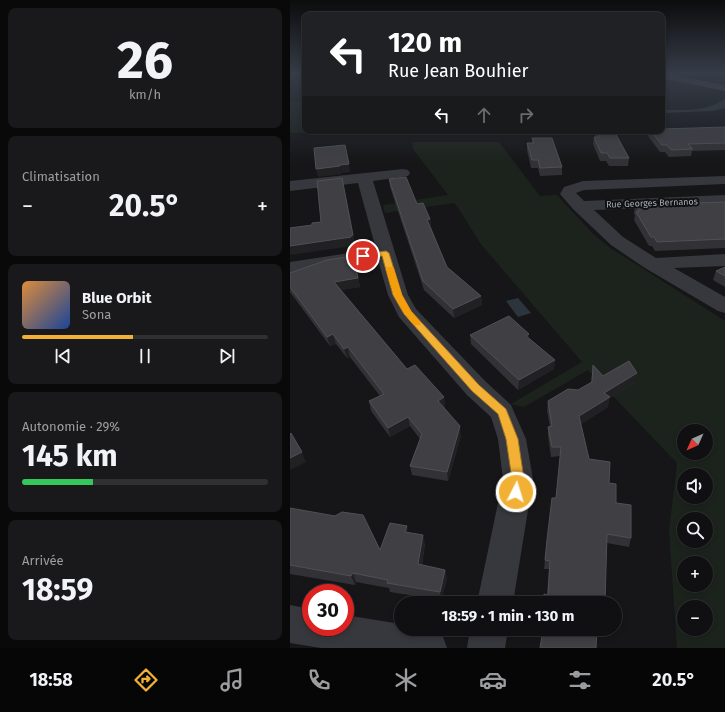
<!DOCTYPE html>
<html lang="fr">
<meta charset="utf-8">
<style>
:root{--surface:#101012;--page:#19191b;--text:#f1f3f6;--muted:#9c9d9f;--line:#303032;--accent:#f2b134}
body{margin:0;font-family:"Fira Sans",sans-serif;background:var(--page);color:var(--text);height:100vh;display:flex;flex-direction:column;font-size:15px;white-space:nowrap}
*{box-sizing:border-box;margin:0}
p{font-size:13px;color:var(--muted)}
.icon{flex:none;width:22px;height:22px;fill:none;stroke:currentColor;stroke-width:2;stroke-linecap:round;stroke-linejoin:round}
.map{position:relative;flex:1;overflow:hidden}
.side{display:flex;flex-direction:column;gap:8px;padding:8px;background:#09090a;width:290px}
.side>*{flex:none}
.top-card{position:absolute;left:12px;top:12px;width:363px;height:122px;border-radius:8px;box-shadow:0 2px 6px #0003,0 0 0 1px var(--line);background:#202124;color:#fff;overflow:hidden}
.needle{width:26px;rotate:225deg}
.fabs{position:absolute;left:387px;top:424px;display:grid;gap:8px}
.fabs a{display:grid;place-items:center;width:36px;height:36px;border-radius:50%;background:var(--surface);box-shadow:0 2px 6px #0003,0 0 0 1px var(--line);font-size:20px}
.speed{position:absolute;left:12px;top:584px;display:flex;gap:8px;font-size:20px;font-weight:700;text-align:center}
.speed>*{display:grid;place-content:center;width:52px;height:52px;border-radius:50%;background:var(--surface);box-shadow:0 2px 6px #0003,0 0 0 1px var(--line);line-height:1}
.speed .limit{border:6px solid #d22;background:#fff;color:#111}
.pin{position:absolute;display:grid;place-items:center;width:34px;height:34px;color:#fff;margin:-17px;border:2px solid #fff;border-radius:50%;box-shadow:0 1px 4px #0007}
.me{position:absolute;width:44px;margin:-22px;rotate:5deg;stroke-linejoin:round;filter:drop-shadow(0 0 3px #0008)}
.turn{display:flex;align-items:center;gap:14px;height:84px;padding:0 20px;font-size:18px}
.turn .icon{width:52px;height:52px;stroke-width:2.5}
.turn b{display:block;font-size:28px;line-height:34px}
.lanes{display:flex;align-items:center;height:38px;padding:0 20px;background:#0003;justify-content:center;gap:20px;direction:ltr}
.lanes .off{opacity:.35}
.big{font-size:30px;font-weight:700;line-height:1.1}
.side .card{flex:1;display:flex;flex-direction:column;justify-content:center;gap:6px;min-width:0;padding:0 14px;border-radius:8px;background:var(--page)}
.side .dial{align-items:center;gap:0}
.dial b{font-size:52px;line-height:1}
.song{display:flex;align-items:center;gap:12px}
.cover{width:48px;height:48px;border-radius:6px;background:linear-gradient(135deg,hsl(30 70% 55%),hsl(220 70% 35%))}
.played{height:4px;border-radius:2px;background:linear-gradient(90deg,var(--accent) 45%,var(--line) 45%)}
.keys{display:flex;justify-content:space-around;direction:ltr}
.heat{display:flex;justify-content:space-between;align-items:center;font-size:22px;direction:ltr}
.charge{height:6px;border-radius:3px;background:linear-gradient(90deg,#34c759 29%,var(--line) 0)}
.trip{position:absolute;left:104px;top:596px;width:228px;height:40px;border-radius:20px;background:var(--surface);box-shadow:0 2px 6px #0003,0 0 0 1px var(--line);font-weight:700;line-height:40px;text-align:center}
.tabs{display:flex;height:64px;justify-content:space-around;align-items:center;background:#060607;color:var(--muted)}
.tabs .icon{width:28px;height:28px}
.tabs .active{color:var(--accent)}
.tabs b{font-size:18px;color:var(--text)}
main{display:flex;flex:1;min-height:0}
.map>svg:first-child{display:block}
.green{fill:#1c231d;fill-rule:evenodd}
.water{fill:#2c353c}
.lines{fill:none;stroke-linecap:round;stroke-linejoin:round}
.minor{fill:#37383d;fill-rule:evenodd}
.secondary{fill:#45474d;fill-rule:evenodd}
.wall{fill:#323236}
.shaded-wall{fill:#212124}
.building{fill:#3f3f44;stroke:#4f5156}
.route{fill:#f2b134;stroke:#9d7322}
.slow{fill:#f59e0b}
.labels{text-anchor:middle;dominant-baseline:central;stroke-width:4;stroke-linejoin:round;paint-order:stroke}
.far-street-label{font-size:9px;fill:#a8adb8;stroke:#111113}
</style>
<main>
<section class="side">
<div class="card dial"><b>26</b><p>km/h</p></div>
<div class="card"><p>Climatisation</p>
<div class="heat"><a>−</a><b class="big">20.5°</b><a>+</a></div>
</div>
<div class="card">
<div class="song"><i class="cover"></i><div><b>Blue Orbit</b><p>Sona</p></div></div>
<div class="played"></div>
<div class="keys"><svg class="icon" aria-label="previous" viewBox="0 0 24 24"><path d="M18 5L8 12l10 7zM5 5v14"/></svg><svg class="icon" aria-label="pause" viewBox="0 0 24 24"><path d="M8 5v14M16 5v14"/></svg><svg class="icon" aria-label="next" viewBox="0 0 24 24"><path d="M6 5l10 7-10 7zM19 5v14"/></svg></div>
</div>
<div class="card"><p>Autonomie · 29%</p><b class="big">145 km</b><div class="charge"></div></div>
<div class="card"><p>Arrivée</p><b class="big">18:59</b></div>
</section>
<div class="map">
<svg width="435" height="648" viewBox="0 0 435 648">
<rect width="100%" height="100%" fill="#161618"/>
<g class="green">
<path d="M380,73H435V83Z"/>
<path d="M15,100V131H135L0,133V102H6Z"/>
<path d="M122,142H209L250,196L267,195L303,234L319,247L435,321V648H387L379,531L387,463L298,370L234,407L221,404L292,362L190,243L169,209L164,203L95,213L93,205L158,195L123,149ZM394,431H416V453H394ZM394,475H416V497H394ZM394,519H416V541H394ZM394,563H416V585H394ZM394,607H416V629H394Z"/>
</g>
<g class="water">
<path d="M435,99V108L423,111L372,113V110C396,110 414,112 435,99Z"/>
<path d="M228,298L241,313L228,317L216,301Z"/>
</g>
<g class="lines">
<g class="minor">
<path d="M113,169L118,170L120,173L118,176L83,181L118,295L126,309L195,381L221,405L236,439L243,479L223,603H187L213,479L208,439L201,417L177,395L109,317L98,295L88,260L0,274V262L86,249L68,183L0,191V181Z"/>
<path d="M435,176V184L294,190L286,193L294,201L435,195V205L304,210L333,237L366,258L435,254V266L384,268L435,297V313L428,311L355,268L321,245L283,209L270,194L274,187L293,181Z"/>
<path d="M0,605L21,609V627H55V615L111,624V629H138L152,634L157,648H31L0,643Z"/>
<path d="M180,629H218L215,648H177Z"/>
</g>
<path class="secondary" d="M372,73L435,85V91L372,78Z"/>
</g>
<g class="wall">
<path d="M435,127V150L402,151L401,156L379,157L375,152H370L358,136L359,131H372Z"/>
<path d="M305,131H324L339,158L338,166H319L316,161H310L303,144L304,137H306L304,134Z"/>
<path d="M242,138L272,167V175L250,176L248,168H241L237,150V143H242Z"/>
<path d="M99,179L127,204L140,219L141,227L157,267L191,296L192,305L164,318L134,290L100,187Z"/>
<path d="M435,202V248L365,251L362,246H359L344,220L345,216L344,213L345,205Z"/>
<path d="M64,256L70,287L51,290L117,369L154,397L155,407L154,408L171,436L158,481L122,475L120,466L130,439L120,426L100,437L81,411L79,401L90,396L60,357L57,358L46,344L40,346L0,292V273Z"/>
<path d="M435,267V287L423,280L426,271Z"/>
<path d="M180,335L239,338L265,360L264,369L228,390L181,344Z"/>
<path d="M303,365L313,376L344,383L319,398L318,407L291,424L299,459L319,483L326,503L341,538L339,547L317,543L257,595L259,569H254L257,540L266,498L270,456L261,457L258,436V427H260L257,410L258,401L288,390L301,383Z"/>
<path d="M0,508L90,550L119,533L135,544L132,565L155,570L157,579L151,600L100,592L99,588L66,582L65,585L0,574Z"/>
<path d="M253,629H314L312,635L306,634Z"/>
</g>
<g class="shaded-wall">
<path d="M59,164L60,172L52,173L50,165Z"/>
<path d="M50,166L52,174L28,177L26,169Z"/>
<path d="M54,186L65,244L63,245L61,236Z"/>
<path d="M140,219L141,228L137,220Z"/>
<path d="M61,237L63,246L0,255V246Z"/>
<path d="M64,256L70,287L47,291L44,282Z"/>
<path d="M191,296L192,305L164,318L163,309Z"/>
<path d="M43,334L46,344L40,346L37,337Z"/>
<path d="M239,334V343L236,336Z"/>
<path d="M58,347L60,357L57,358L54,349Z"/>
<path d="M265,360L264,369L228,390L229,380Z"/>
<path d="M347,373L344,383L319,398L318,407L288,426L289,416L314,393Z"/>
<path d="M154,397L155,407L149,410L148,401Z"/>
<path d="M118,417L120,426L100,437L98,428Z"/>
<path d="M170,426L171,436L158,481L157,472Z"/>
<path d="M12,452L16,462L0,470V458Z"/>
<path d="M117,526L119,535L115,532Z"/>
<path d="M133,535L135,544L130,573L128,564Z"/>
<path d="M155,570L157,579L151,600L150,592Z"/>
<path d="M63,573L66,582L65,585L61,576Z"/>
</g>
<g class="building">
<path d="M435,127V143L398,144L403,149L381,150L377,145H372L361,131H372V129Z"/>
<path d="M307,131H324L339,158H320L317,153H311L304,137H310Z"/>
<path d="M242,138H262L272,167L250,168L248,160H242L237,143H244Z"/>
<path d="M55,145L59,164L50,165V166L26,169L24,148Z"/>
<path d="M116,177L127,204L133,203L140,219L137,220L157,267L191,296L163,309L133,281L99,179Z"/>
<path d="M52,178L63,235L61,236V237L0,246V228L22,225V223L31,222L27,181Z"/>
<path d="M435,202V239L367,242L364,237H361L346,212L349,211L345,205Z"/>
<path d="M64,256L68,278L44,282L117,369L125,365L154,397L148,401L170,426L157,472L120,466L132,434L118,417L98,428L79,401L94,394L58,347L54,349L43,334L37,337L0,287V273L37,260Z"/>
<path d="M435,267V276L426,271Z"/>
<path d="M219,316L239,334L236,336L265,360L229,380L180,335Z"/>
<path d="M339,361L347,373L314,393L320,397L289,416L299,459L320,462L319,483L326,484V503L341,505V538L317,534L315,603H253L254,594L258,595L260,561L255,560L257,540L262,498H266L271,447H262L258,427L262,426L258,401L278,389L288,390L302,382L303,365L313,376Z"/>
<path d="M1,433L12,452L0,458V434Z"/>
<path d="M0,508L45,516L52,512L73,515L90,550L100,523L117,526L115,532L133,535L128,564L155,570L150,592L97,583L98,580L63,573L61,576L0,565Z"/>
<path d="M253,629H307L306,648H250Z"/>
</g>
<linearGradient id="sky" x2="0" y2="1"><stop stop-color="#0c0c0d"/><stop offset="0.45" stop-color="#363c48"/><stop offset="1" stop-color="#363c48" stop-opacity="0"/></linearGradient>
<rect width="435" height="163" fill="url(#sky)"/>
<path class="route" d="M96,251L99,253L112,295L121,311L189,385L216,409L228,439L234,479L230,496L226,498L221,496L219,492L222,479L216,439L208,414L182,391L114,314L103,295L92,256L73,259L70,256L73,254Z"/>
<path class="slow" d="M97,267H103L104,269L112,295L121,311L131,323L130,325H124C108,307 102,292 96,269Z"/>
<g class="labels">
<g class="far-street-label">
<text transform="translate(362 203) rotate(-2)">Rue Georges Bernanos</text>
</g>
</g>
</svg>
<div class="fabs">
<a><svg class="needle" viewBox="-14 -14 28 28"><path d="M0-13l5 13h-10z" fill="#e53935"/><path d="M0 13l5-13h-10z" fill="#9c9d9f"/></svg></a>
<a><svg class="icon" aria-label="sound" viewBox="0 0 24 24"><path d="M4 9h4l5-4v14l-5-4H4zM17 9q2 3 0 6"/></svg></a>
<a><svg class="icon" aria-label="search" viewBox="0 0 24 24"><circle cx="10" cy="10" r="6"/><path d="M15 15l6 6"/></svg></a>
<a>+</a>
<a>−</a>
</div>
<div class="speed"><div class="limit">30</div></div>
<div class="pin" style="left:73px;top:256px;background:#d93025"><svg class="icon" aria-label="arrive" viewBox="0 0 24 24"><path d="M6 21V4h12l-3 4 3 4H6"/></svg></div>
<svg class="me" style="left:226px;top:492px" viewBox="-20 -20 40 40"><circle r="17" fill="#f2b134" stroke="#fff" stroke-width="3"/><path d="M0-11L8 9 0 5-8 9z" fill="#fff"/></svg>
<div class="trip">18:59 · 1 min · 130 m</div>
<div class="top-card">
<div class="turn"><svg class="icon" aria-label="left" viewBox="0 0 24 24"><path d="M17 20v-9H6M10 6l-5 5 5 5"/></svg><div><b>120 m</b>Rue Jean Bouhier</div></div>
<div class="lanes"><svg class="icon" aria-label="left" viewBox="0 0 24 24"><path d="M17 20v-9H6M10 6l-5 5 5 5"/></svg><svg class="icon off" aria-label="ahead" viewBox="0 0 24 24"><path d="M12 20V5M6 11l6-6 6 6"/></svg><svg class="icon off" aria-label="right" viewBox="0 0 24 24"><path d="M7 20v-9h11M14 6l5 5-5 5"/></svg></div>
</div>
</div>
</main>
<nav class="tabs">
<b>18:58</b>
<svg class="icon active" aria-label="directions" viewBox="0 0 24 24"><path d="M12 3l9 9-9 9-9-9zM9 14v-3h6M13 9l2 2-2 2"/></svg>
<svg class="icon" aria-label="music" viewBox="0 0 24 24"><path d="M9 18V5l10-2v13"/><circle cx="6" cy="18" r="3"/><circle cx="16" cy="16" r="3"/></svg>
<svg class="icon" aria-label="phone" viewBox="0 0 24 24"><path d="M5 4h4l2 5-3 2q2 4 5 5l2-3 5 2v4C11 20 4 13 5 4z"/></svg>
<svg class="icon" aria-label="climate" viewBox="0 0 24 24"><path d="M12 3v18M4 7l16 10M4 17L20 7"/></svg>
<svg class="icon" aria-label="car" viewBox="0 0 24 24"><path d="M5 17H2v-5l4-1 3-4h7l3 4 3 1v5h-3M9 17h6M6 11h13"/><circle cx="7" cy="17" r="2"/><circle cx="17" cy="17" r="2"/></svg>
<svg class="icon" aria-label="filters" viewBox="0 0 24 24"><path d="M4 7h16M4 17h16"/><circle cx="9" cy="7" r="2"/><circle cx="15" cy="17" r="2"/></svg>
<b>20.5°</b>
</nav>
